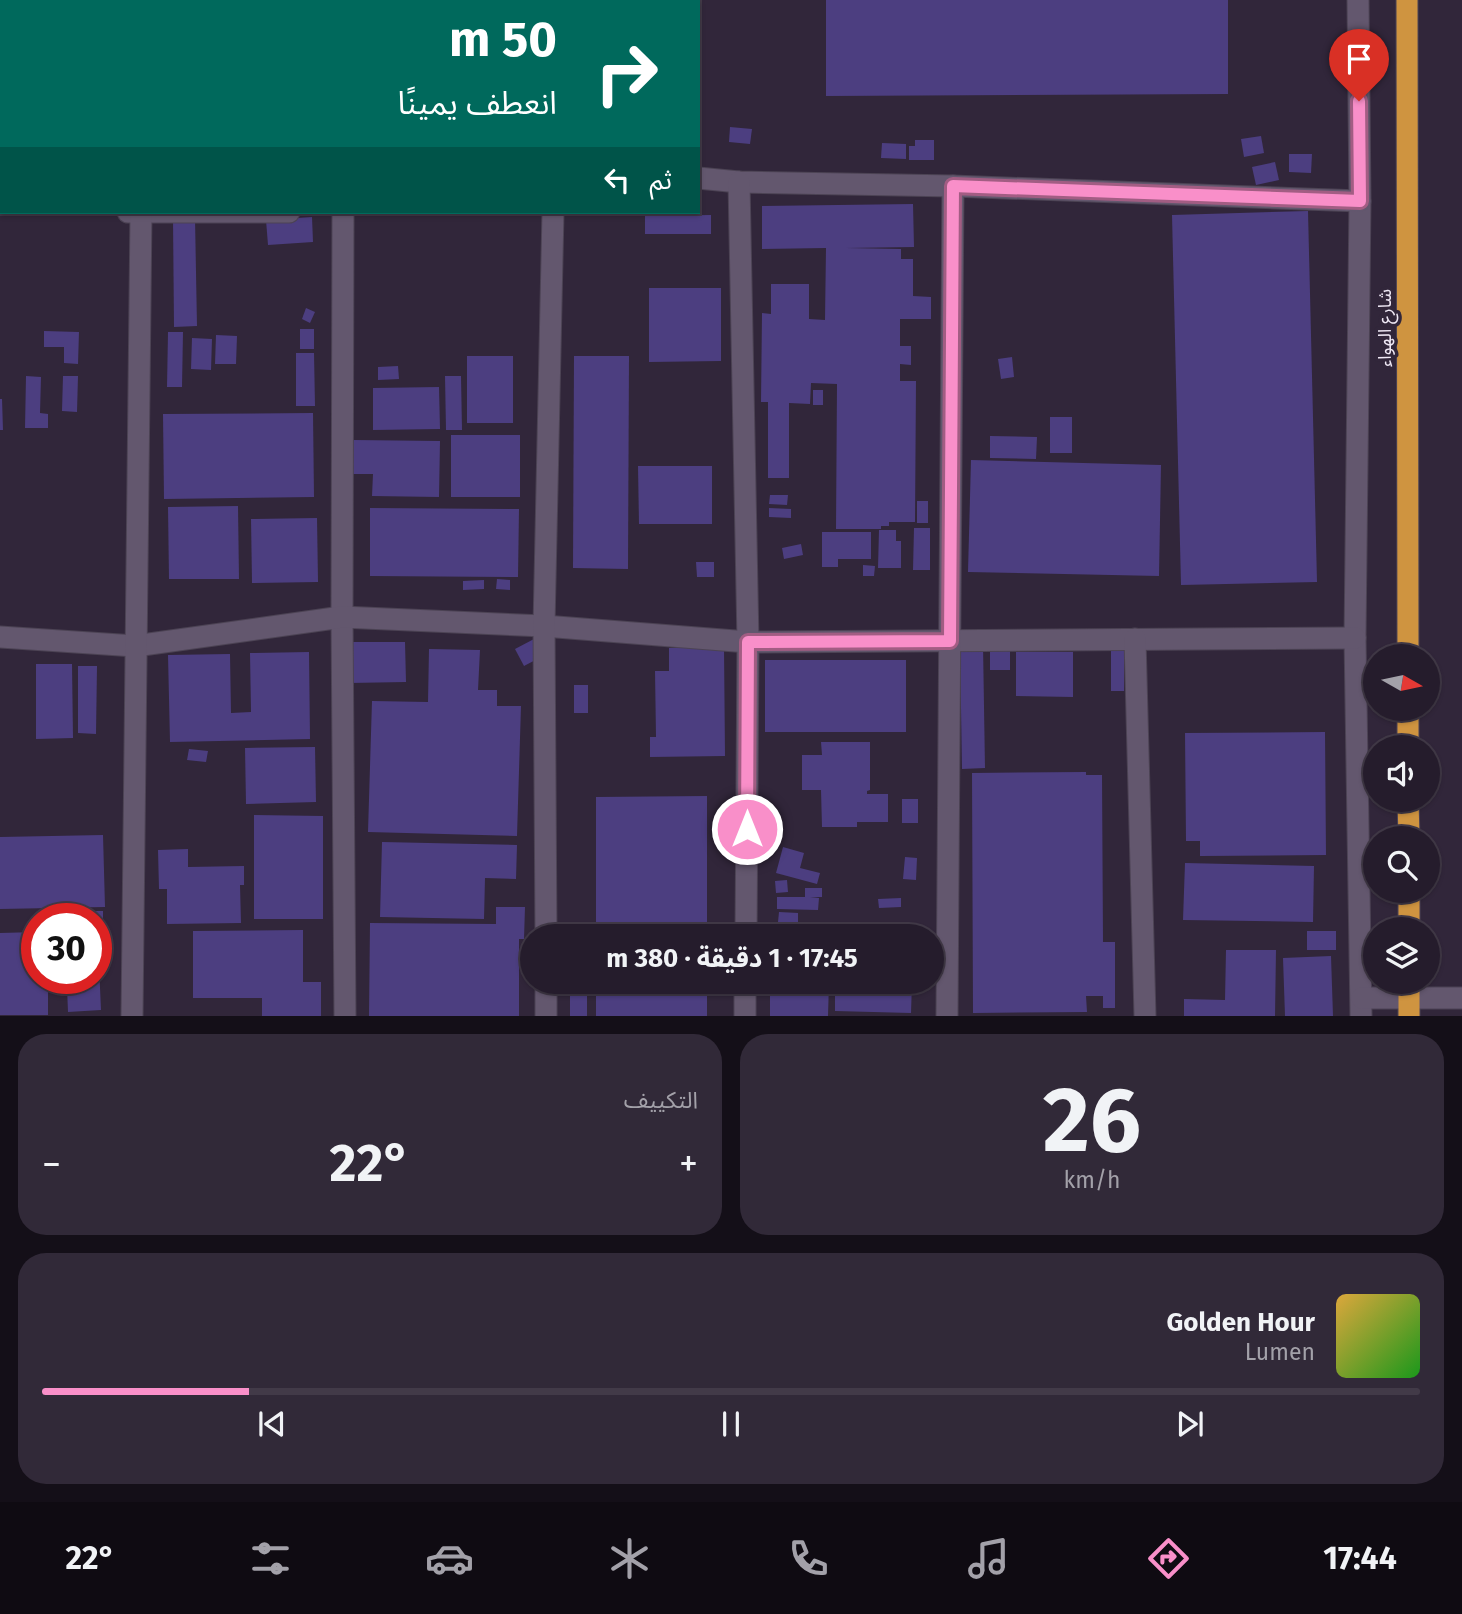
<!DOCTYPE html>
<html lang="ar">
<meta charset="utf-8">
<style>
:root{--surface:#251c2c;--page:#312938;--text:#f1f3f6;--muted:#a3a1a9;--line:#423a48;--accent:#f98fc9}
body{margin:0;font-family:"Fira Sans","Noto Sans Arabic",sans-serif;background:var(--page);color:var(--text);direction:rtl;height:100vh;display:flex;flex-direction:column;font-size:26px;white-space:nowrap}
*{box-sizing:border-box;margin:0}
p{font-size:23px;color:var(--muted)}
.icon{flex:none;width:38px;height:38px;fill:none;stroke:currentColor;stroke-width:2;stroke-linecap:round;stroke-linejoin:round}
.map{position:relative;height:1016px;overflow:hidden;direction:ltr}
.drawer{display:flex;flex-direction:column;gap:18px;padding:18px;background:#140f18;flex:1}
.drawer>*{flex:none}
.hud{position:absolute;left:0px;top:0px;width:700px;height:214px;box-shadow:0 2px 5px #0004,0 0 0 2px var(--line);direction:rtl;background:#00695c;color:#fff;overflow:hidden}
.needle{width:46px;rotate:99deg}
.controls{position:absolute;left:1363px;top:644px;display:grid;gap:14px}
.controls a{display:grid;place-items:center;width:77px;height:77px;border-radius:50%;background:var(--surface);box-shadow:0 2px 5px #0004,0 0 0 2px var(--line);font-size:35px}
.speed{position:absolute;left:21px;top:903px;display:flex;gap:14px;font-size:35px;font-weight:700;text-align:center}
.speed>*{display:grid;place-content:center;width:91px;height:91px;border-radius:50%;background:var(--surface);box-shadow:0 2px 5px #0004,0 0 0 2px var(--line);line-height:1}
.speed .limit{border:10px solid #d22;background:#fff;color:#111}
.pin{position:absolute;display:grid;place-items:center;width:60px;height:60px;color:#fff;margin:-72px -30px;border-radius:50% 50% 50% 0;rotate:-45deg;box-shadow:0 0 7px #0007}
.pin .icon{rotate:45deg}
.me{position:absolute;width:77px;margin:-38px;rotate:0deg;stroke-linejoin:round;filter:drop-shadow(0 0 5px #0008)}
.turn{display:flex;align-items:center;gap:24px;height:147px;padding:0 28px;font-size:32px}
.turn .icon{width:91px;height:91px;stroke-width:2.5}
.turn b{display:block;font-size:49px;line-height:60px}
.then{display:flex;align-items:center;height:66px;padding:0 28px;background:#0003;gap:14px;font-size:26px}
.big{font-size:52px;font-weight:700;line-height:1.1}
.drawer .widget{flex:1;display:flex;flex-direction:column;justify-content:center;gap:10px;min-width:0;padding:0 24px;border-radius:28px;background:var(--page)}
.drawer .dial{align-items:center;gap:0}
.dial b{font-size:91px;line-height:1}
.song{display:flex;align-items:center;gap:21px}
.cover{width:84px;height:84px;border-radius:10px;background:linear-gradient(135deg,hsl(40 70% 55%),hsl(120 70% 35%))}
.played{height:7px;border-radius:4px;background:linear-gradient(90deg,var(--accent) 15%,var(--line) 15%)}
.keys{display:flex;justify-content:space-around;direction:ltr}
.heat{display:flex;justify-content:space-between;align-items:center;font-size:38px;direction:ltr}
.drawer .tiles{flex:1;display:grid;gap:18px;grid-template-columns:1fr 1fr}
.widget:last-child{grid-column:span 2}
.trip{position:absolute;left:520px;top:924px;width:424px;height:70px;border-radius:35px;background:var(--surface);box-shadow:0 2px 5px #0004,0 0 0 2px var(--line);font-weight:700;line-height:70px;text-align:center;direction:rtl}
.tab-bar{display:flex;height:112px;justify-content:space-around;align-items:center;background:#0f0b12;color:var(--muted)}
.tab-bar .icon{width:49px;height:49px}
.tab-bar .current{color:var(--accent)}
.tab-bar b{font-size:32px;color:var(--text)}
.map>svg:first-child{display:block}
.building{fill:#4c3e80}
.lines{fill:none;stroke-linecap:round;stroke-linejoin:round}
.minor-casing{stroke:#4c4354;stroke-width:23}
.highway-casing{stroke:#4c4354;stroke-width:23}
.minor{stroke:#63576e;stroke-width:21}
.highway{stroke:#cf9440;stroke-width:21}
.route-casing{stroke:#a25d83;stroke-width:18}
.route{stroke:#f98fc9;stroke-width:12}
.labels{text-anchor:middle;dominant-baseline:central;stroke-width:7;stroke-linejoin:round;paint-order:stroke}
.street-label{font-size:18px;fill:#efe8f5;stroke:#31263a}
</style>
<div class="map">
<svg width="1462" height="1016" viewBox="0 0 1462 1016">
<rect width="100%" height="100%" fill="#31263a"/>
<g class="building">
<path d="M826,0H1228V94L826,96Z"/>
<path d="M730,127L752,129L750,144L729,142Z"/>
<path d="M1261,136L1264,153L1244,157L1241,139Z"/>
<path d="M915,140H934V160H909V146H915Z"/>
<path d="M882,143L906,144V159L881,158Z"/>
<path d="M1289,154H1312L1311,173L1289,172Z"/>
<path d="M1275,162L1279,180L1256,185L1252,167Z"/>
<path d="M913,204L914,247L846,248L901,249V259H913V296L931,297V319H900V346H911V365L900,364V381H916L915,522H889V526H881V529H836L837,384L811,383L810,404L789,403V478H768V402H761L762,313L771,314V284H809V319L825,320L826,248L762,249V206Z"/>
<path d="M1308,211L1317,582L1181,585L1172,215Z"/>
<path d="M711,215V234H645V216Z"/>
<path d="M312,217L313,242L268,245L266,220Z"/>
<path d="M173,218H195L197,326L174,327Z"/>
<path d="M649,288H721V361L649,362Z"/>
<path d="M306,308L315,312L310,323L302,319Z"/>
<rect x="300" y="329" width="14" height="20"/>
<path d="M44,331L79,332L78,364L64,363V347H44Z"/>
<path d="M168,332H183L182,387H167Z"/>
<path d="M216,335L237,336L236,364H215Z"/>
<path d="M192,338L212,339L211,370L191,369Z"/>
<path d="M296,353H314L315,406H296Z"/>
<rect x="467" y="356" width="46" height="67"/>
<path d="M574,356H629L628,569L573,568Z"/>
<path d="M1012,357L1014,377L1001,379L998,359Z"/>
<path d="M398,366L399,379L378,380V367Z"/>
<path d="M26,376L41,377L40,413L48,414V428H25Z"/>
<path d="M63,376H78L77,412L62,411Z"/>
<path d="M445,376H461L462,430H446Z"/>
<path d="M439,387L440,429L373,430V388Z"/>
<rect x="813" y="390" width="10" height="15"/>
<path d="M0,399H2L3,430H0Z"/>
<path d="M313,413L314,497L164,499L163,414Z"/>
<rect x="1050" y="417" width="22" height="36"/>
<rect x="451" y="435" width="69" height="62"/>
<path d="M990,436L1037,437L1036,459L990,458Z"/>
<path d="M353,440L440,441L439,497L372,496L373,474H353Z"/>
<path d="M971,460L1161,465L1159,576L968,572Z"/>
<path d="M638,466H712V524H639Z"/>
<path d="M770,495H788L787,505L769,504Z"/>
<rect x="917" y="501" width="11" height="22"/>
<path d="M238,506L239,579H169L168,507Z"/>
<path d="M370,508L519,509L518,577L370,576Z"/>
<path d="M769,508L791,509V518L769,517Z"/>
<path d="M317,518L318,582L252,583L251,519Z"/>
<path d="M914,528H930V570H913Z"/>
<path d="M879,530H896V541H901V568H878Z"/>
<path d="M822,532H871V559H838V567H822Z"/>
<path d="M801,544L803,555L784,559L782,548Z"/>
<path d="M696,562H714V577H697Z"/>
<path d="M863,565L875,566L874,576H863Z"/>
<path d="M497,579L510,580V590L496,589Z"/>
<path d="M484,580V589L463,590V581Z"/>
<path d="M534,639L543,656L524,666L515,649Z"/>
<path d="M349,642H405L406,682L349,683Z"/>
<path d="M983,644L985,768L962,769L960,645Z"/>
<path d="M724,647L725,756L650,757V737H656L655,671H669V648Z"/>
<path d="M429,649L480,650L478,690H497V706H521L517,836L368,832L372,701L428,702Z"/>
<rect x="990" y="649" width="20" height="21"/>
<rect x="1111" y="650" width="13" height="41"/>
<path d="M309,652L310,739L170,742L168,655L230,654L231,713L251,712L250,653Z"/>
<path d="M1016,652H1073V697L1016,696Z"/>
<rect x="765" y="660" width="141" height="72"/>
<path d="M36,664H72L73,738L36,739Z"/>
<path d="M78,666H97L96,734L78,733Z"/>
<rect x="574" y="685" width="14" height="28"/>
<path d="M1325,732L1326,855L1200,856V841H1186L1185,733Z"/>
<path d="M821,742H870V790L867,791V794H888V822H857V827H822L821,790H802V755H822Z"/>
<path d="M315,747L316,802L246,804L245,748Z"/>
<path d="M189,749L208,751L206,762L187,760Z"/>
<path d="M1086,772V775H1102L1103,942H1115V1008H1103V996H1086L1087,1012L973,1013L972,773Z"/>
<path d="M707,796V936H596V797Z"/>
<rect x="902" y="799" width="16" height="24"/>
<path d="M254,815L323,816V919H254Z"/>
<path d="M103,835L105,907L0,909V837Z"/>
<path d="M382,842L517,845L516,879L485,878L484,919L380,917Z"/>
<path d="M783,847L804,853L800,868L820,873L817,884L776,873Z"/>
<path d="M188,849V867L244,866V885H240L241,923L167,924V889H159L158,850Z"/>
<path d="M905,857L917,858L916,880L903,879Z"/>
<path d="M1185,863L1314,866L1313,922L1183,920Z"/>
<path d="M787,880L788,892L776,893L775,881Z"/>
<path d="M805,888H822V897H810L819,898L818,910L777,909V897H805Z"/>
<path d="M901,898V907L879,908L878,899Z"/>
<path d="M496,907H525L524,939H519V1016H369L370,923L496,924Z"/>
<path d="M88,911H103V936H96V919H88Z"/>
<path d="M779,912L798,913V923L778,922Z"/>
<path d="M765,928H816V932H829V936H765Z"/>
<path d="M837,929L913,931V936H836Z"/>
<path d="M303,930V982H321V1016H262V998H193V931Z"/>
<rect x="1307" y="931" width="29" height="19"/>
<path d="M37,932V978H48V1015H0V933Z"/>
<path d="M1226,950H1276L1275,1016H1184V999L1225,1000Z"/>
<path d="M1331,956L1333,1016H1285L1283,958Z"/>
<path d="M96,965H99L101,1010L68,1012L67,987L63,988V978H96Z"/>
<rect x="596" y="982" width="111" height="34"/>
<path d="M770,982H829L828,1016H770Z"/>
<path d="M835,982H912L911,1013L835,1011Z"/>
<rect x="570" y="983" width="17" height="33"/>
</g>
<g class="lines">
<g class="minor-casing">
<g id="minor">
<path d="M96,0V2"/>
<path d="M341,0V2"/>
<path d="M1358,0L1360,201L1355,638L1361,1016"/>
<path d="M554,2V0"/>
<path d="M698,178L739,182L953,186L1360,201"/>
<path d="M739,182L748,642L746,936"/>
<path d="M0,199H2"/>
<path d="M128,212H289"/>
<path d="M343,212L342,617L345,1016"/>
<path d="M0,637L135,646L342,617L544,626L748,642L1355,638"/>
<path d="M1135,639L1145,1016"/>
<path d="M546,936L544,626L553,212"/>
<path d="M546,982V1016"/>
<path d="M1362,998H1462"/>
<path d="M132,1016L141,212"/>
<path d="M745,1016V982"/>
<path d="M947,1016L953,186"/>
</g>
</g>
<g class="highway-casing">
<g id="highway">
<path d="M1407,0L1408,656"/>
<path d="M1408,709V747"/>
<path d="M1408,800L1409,838"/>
<path d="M1409,891V929"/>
<path d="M1409,982V1016"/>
</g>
</g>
<use href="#minor" class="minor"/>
<use href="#highway" class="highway"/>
</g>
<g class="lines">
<g class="route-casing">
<path id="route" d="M747,829L748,642L950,641L953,186L1360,201L1359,101"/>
</g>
<use href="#route" class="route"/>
</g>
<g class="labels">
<g class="street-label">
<text transform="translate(1385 328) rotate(-90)">شارع الهواء</text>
</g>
</g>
</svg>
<div class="controls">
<a><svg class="needle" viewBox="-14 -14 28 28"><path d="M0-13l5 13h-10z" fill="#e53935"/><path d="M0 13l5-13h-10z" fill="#a3a1a9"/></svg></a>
<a><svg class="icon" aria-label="sound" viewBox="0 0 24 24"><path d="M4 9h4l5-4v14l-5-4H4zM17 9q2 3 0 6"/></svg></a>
<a><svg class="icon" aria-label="search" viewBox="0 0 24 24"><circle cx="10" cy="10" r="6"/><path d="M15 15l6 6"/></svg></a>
<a><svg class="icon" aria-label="layers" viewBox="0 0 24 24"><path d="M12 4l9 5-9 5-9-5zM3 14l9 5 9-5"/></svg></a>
</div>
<div class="speed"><div class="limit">30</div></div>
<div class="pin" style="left:1359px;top:101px;background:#d93025"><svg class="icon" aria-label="arrive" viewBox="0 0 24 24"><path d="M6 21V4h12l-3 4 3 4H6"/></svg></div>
<svg class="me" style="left:747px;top:829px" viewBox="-20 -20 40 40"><circle r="17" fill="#f98fc9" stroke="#fff" stroke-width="3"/><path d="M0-11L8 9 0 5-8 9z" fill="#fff"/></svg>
<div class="trip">17:45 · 1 دقيقة · 380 m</div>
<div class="hud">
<div class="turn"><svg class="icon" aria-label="right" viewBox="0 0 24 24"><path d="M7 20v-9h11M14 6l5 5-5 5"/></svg><div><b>50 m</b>انعطف يمينًا</div></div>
<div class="then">ثم<svg class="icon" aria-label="left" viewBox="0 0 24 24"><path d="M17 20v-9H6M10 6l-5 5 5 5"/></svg></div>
</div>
</div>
<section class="drawer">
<div class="tiles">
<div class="widget dial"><b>26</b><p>km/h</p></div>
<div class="widget"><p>التكييف</p>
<div class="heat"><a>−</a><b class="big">22°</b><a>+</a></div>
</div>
<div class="widget">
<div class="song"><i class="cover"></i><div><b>Golden Hour</b><p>Lumen</p></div></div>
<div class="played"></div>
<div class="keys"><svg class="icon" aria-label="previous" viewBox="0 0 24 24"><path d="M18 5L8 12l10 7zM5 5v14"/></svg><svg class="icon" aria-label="pause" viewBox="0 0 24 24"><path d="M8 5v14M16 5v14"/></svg><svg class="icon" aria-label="next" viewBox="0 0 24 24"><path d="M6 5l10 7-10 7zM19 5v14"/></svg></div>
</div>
</div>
</section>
<nav class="tab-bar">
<b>17:44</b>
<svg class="icon current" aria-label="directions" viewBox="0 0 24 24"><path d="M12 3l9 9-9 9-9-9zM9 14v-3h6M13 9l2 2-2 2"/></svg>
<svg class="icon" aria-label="music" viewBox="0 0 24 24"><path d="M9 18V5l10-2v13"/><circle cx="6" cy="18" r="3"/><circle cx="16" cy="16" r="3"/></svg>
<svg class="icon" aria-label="phone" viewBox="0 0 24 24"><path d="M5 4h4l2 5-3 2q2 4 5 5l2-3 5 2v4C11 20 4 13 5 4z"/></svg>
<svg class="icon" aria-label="climate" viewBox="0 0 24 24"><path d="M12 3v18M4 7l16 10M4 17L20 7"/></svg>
<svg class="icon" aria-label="car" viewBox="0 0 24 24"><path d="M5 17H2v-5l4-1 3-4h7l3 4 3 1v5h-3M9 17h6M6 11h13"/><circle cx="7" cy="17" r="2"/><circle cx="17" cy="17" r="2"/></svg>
<svg class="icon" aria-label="filters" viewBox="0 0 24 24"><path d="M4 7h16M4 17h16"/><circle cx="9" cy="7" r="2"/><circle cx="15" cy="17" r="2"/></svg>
<b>22°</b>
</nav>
